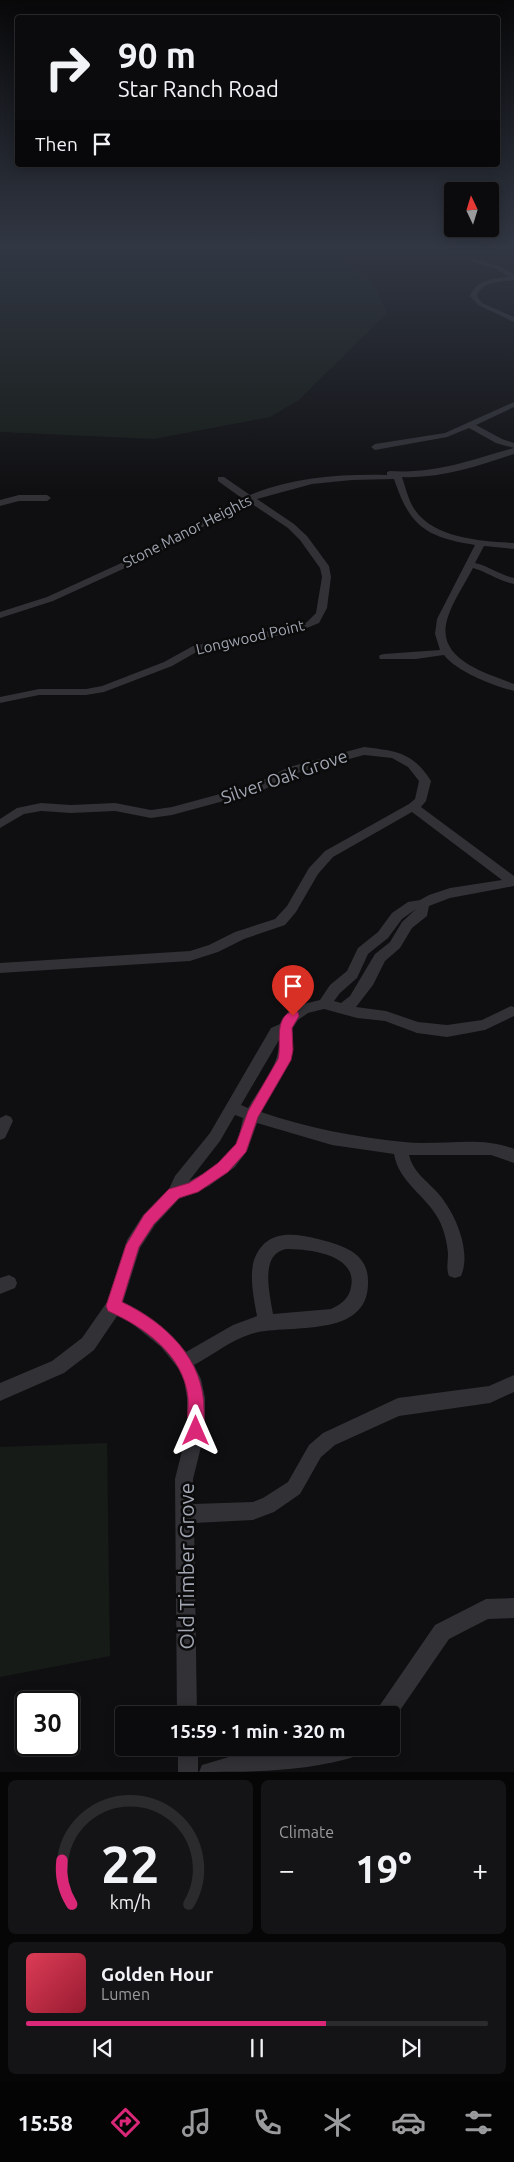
<!DOCTYPE html>
<meta charset="utf-8">
<style>
:root{--surface:#0b0b0d;--page:#141416;--text:#f1f3f6;--muted:#9a9b9d;--line:#2b2b2e;--accent:#db2777}
body{margin:0;font-family:Ubuntu,sans-serif;background:var(--page);color:var(--text);height:100vh;display:flex;flex-direction:column;font-size:19px;white-space:nowrap}
*{box-sizing:border-box;margin:0}
p{font-size:16px;color:var(--muted)}
.icon{flex:none;width:28px;height:28px;fill:none;stroke:currentColor;stroke-width:2;stroke-linecap:round;stroke-linejoin:round}
.map{position:relative;height:1772px;overflow:hidden}
.drawer{display:flex;flex-direction:column;gap:8px;padding:8px;background:#060607;flex:1}
.drawer>*{flex:none}
.hud{position:absolute;left:15px;top:15px;width:485px;height:152px;border-radius:5px;box-shadow:0 2px 12px #0003,0 0 0 1px var(--line);background:#0b0b0d;color:var(--text);overflow:hidden}
.needle{width:32px;rotate:356deg}
.buttons{position:absolute;left:444px;top:182px;display:grid;gap:10px}
.buttons a{display:grid;place-items:center;width:55px;height:55px;border-radius:5px;background:var(--surface);box-shadow:0 2px 12px #0003,0 0 0 1px var(--line);font-size:25px}
.speed{position:absolute;left:15px;top:1691px;display:flex;gap:10px;font-size:25px;font-weight:700;text-align:center}
.speed>*{display:grid;place-content:center;width:65px;height:65px;border-radius:50%;background:var(--surface);box-shadow:0 2px 12px #0003,0 0 0 1px var(--line);line-height:1}
.speed .limit{border:2px solid #111;border-radius:8px;background:#fff;color:#111}
.pin{position:absolute;display:grid;place-items:center;width:42px;height:42px;color:#fff;margin:-51px -21px;border-radius:50% 50% 50% 0;rotate:-45deg;box-shadow:0 0 5px #0007}
.pin .icon{rotate:45deg}
.me{position:absolute;width:55px;margin:-28px;rotate:0deg;stroke-linejoin:round;filter:drop-shadow(0 0 4px #0008)}
.turn{display:flex;align-items:center;gap:18px;height:105px;padding:0 20px;font-size:22px}
.turn .icon{width:65px;height:65px;stroke-width:2.5}
.turn b{display:block;font-size:35px;line-height:42px}
.then{display:flex;align-items:center;height:48px;padding:0 20px;background:#0003;gap:10px;font-size:19px}
.big{font-size:38px;font-weight:700;line-height:1.1}
.drawer .card{flex:1;display:flex;flex-direction:column;justify-content:center;gap:8px;min-width:0;padding:0 18px;border-radius:8px;background:var(--page)}
.drawer .dial{align-items:center;gap:0}
.dial svg{height:130px;overflow:visible;fill:none;stroke:var(--line);stroke-width:7;stroke-linecap:round;text-anchor:middle}
.dial text{fill:var(--text);stroke:none}
.song{display:flex;align-items:center;gap:15px}
.cover{width:60px;height:60px;border-radius:8px;background:linear-gradient(135deg,hsl(350 70% 55%),hsl(350 70% 35%))}
.played{height:5px;border-radius:2px;background:linear-gradient(90deg,var(--accent) 65%,var(--line) 65%)}
.keys{display:flex;justify-content:space-around;direction:ltr}
.heat{display:flex;justify-content:space-between;align-items:center;font-size:28px;direction:ltr}
.drawer .tiles{flex:1;display:grid;gap:8px;grid-template-columns:1fr 1fr}
.card:last-child{grid-column:span 2}
.trip{position:absolute;left:115px;top:1706px;width:285px;height:50px;border-radius:5px;background:var(--surface);box-shadow:0 2px 12px #0003,0 0 0 1px var(--line);font-weight:700;line-height:50px;text-align:center}
.menu{display:flex;height:80px;justify-content:space-around;align-items:center;background:#040405;color:var(--muted)}
.menu .icon{width:35px;height:35px}
.menu .on{color:var(--accent)}
.menu b{font-size:22px;color:var(--text)}
.map>svg:first-child{display:block}
.green{fill:#161b17}
.lines{fill:none;stroke-linecap:round;stroke-linejoin:round}
.minor{fill:#313136;fill-rule:evenodd}
.route{fill:#db2777;stroke:#8e194d}
.labels{text-anchor:middle;dominant-baseline:central;stroke-width:5;stroke-linejoin:round;paint-order:stroke}
.far-street-label{font-size:15px;fill:#a1a6b2;stroke:#0b0b0c}
.street-label{font-size:18px;fill:#a1a6b2;stroke:#0b0b0c}
.near-street-label{font-size:21px;fill:#a1a6b2;stroke:#0b0b0c}
</style>
<div class="map">
<svg width="514" height="1772" viewBox="0 0 514 1772">
<rect width="100%" height="100%" fill="#0f0f11"/>
<g class="green">
<path d="M0,245H338L342,260L371,280L387,313L299,400L270,417L154,439L0,432Z"/>
<path d="M107,1443L110,1656L0,1677V1447Z"/>
</g>
<g class="lines">
<g class="minor">
<path d="M474,259L499,266L514,274V280C501,282 482,281 477,296L482,303L514,317V322L478,305L470,296C476,280 493,278 509,277L495,268L472,262V260Z"/>
<path d="M514,402V407L476,425L502,439L514,443V454C478,466 440,479 402,477C406,488 408,500 415,510C435,539 482,541 514,543V549L484,546L475,563C489,566 500,575 514,578V584C499,581 487,572 473,568C465,584 452,602 447,620C436,660 486,673 514,684V691C494,686 457,672 444,655L416,659H380L379,657L380,655L384,654L440,650L435,634L437,619L475,545C426,537 410,527 394,479L352,480L312,484L257,499L294,524L307,536L329,566L331,577L327,608L319,623L297,632L200,650L172,666L104,692L86,695H39L0,703V697L39,689H86L102,686L164,662L193,646L295,626L307,622L316,613L322,577L320,568L300,540L288,528L249,502L230,511L158,553L53,601L0,618V612L47,597L152,549L224,507L243,499L218,481V477H224L250,495C293,477 341,474 387,475V472L390,471C437,474 470,460 514,448L496,443L469,428L447,437L375,450L371,447L375,444L445,433Z"/>
<path d="M19,495H47L51,498L47,501H19L0,506V500Z"/>
<path d="M364,747C396,751 413,752 431,781L426,801L421,807L514,876V886L450,898L429,906L427,916L412,928L400,948L385,961L373,985L356,1007L386,1011L418,1022L447,1025L482,1020L511,1006L514,1007V1016L485,1030L447,1037L417,1033L385,1021L357,1018L324,1009L308,1013L298,1020L292,1029L293,1050L291,1060L261,1112C308,1128 355,1137 404,1142C439,1146 482,1135 514,1149V1163L491,1155H409C413,1172 426,1180 437,1192C455,1212 472,1251 461,1276L455,1278L449,1276C446,1269 448,1262 448,1254C447,1242 444,1230 439,1220C426,1195 399,1183 394,1154L332,1145L257,1123L247,1151L235,1167L209,1186L179,1199L155,1225L140,1248L123,1302C149,1314 169,1330 186,1352L233,1325L257,1316C254,1300 249,1277 254,1260C265,1230 291,1232 318,1239C340,1245 368,1251 368,1281C370,1341 287,1323 251,1334C231,1340 213,1355 194,1365L201,1379L205,1398V1431L193,1479V1504L253,1502L263,1498L288,1482L309,1445L323,1433L398,1398L489,1386L514,1375V1392L490,1403L399,1416L335,1445L321,1457L300,1494L274,1512L253,1520L194,1523L197,1715H177L175,1479L187,1431V1398L184,1380L178,1368L161,1347L130,1322L117,1316L94,1350L64,1373L0,1401V1383L52,1361L82,1338L107,1302L127,1240L143,1215L169,1189L175,1176L210,1133L271,1028L280,1024L288,1012L299,1005L320,1000L330,985L347,971L358,948L378,932L392,913L408,902L420,900L429,895L450,888L502,880L412,812L333,857L318,874L296,912L285,925L244,939L218,952L190,961L0,973V963L190,951L209,945L235,932L275,919L287,906L309,868L325,851L409,804L415,799L419,781L408,767L392,758L364,755L297,773L261,791L172,815L151,818L115,811L71,813L41,811L24,814L0,828V819L17,808L41,803L71,805L115,803L151,810L172,807L253,785L289,767ZM416,909L402,922L390,942L375,954L350,996L341,1003L334,1001L340,993L357,978L368,954L388,938L402,919ZM279,1040C280,1065 261,1086 248,1108L241,1105ZM235,1115L243,1118C241,1126 240,1134 237,1141C228,1161 207,1172 189,1181L220,1141ZM286,1249C308,1249 358,1254 351,1287C349,1298 342,1304 331,1309L273,1314C270,1295 259,1254 286,1249Z"/>
<path d="M6,1115L11,1117L13,1121L5,1138L0,1140V1118Z"/>
<path d="M9,1275L15,1278L17,1283L15,1288L0,1294V1278Z"/>
<path d="M514,1598V1618L488,1619L449,1639L392,1722L391,1715H375L378,1708L435,1625L486,1599Z"/>
<rect x="178" y="1748" width="20" height="24"/>
<path d="M322,1748H363L360,1755C307,1772 255,1772 199,1772L202,1765L232,1756Z"/>
</g>
</g>
<linearGradient id="sky" x2="0" y2="1"><stop stop-color="#080809"/><stop offset="0.5" stop-color="#313743"/><stop offset="1" stop-color="#313743" stop-opacity="0"/></linearGradient>
<rect width="514" height="493" fill="url(#sky)"/>
<path class="route" d="M293,1011L298,1012L299,1016L292,1028L293,1050L291,1060L258,1117L246,1152L228,1172L198,1192L179,1198L154,1224L139,1247L122,1302C166,1323 204,1359 204,1410C204,1419 205,1428 202,1437L196,1439L190,1437C185,1425 189,1411 188,1398C184,1355 144,1327 108,1311L106,1306L126,1245L144,1215L169,1189L189,1183L203,1174L218,1163L236,1144L248,1111L278,1059C282,1044 273,1017 293,1011Z"/>
<g class="labels">
<g class="far-street-label">
<text transform="translate(187 531) rotate(-27)">Stone Manor Heights</text>
<text transform="translate(250 637) rotate(-13)">Longwood Point</text>
</g>
<g class="street-label">
<text transform="translate(284 776) rotate(-19)">Silver Oak Grove</text>
</g>
<g class="near-street-label">
<text transform="translate(186 1566) rotate(-90)">Old Timber Grove</text>
</g>
</g>
</svg>
<div class="buttons">
<a><svg class="needle" viewBox="-14 -14 28 28"><path d="M0-13l5 13h-10z" fill="#e53935"/><path d="M0 13l5-13h-10z" fill="#9a9b9d"/></svg></a>
</div>
<div class="speed"><div class="limit">30</div></div>
<div class="pin" style="left:293px;top:1016px;background:#d93025"><svg class="icon" aria-label="arrive" viewBox="0 0 24 24"><path d="M6 21V4h12l-3 4 3 4H6"/></svg></div>
<svg class="me" style="left:196px;top:1431px" viewBox="-20 -20 40 40"><path d="M0-17L14 15 0 8-14 15z" fill="#db2777" stroke="#fff" stroke-width="4"/></svg>
<div class="trip">15:59 · 1 min · 320 m</div>
<div class="hud">
<div class="turn"><svg class="icon" aria-label="right" viewBox="0 0 24 24"><path d="M7 20v-9h11M14 6l5 5-5 5"/></svg><div><b>90 m</b>Star Ranch Road</div></div>
<div class="then">Then<svg class="icon" aria-label="arrive" viewBox="0 0 24 24"><path d="M6 21V4h12l-3 4 3 4H6"/></svg></div>
</div>
</div>
<section class="drawer">
<div class="tiles">
<div class="card dial"><svg viewBox="0 0 100 80">
<path d="M14 69A42 42 0 1 1 86 69"/>
<path d="M14 69A42 42 0 0 1 8 42" stroke="#db2777"/>
<text x="50" y="56" font-size="32" font-weight="700">22</text>
<text x="50" y="72" font-size="11">km/h</text>
</svg></div>
<div class="card"><p>Climate</p>
<div class="heat"><a>−</a><b class="big">19°</b><a>+</a></div>
</div>
<div class="card">
<div class="song"><i class="cover"></i><div><b>Golden Hour</b><p>Lumen</p></div></div>
<div class="played"></div>
<div class="keys"><svg class="icon" aria-label="previous" viewBox="0 0 24 24"><path d="M18 5L8 12l10 7zM5 5v14"/></svg><svg class="icon" aria-label="pause" viewBox="0 0 24 24"><path d="M8 5v14M16 5v14"/></svg><svg class="icon" aria-label="next" viewBox="0 0 24 24"><path d="M6 5l10 7-10 7zM19 5v14"/></svg></div>
</div>
</div>
</section>
<nav class="menu">
<b>15:58</b>
<svg class="icon on" aria-label="directions" viewBox="0 0 24 24"><path d="M12 3l9 9-9 9-9-9zM9 14v-3h6M13 9l2 2-2 2"/></svg>
<svg class="icon" aria-label="music" viewBox="0 0 24 24"><path d="M9 18V5l10-2v13"/><circle cx="6" cy="18" r="3"/><circle cx="16" cy="16" r="3"/></svg>
<svg class="icon" aria-label="phone" viewBox="0 0 24 24"><path d="M5 4h4l2 5-3 2q2 4 5 5l2-3 5 2v4C11 20 4 13 5 4z"/></svg>
<svg class="icon" aria-label="climate" viewBox="0 0 24 24"><path d="M12 3v18M4 7l16 10M4 17L20 7"/></svg>
<svg class="icon" aria-label="car" viewBox="0 0 24 24"><path d="M5 17H2v-5l4-1 3-4h7l3 4 3 1v5h-3M9 17h6M6 11h13"/><circle cx="7" cy="17" r="2"/><circle cx="17" cy="17" r="2"/></svg>
<svg class="icon" aria-label="filters" viewBox="0 0 24 24"><path d="M4 7h16M4 17h16"/><circle cx="9" cy="7" r="2"/><circle cx="15" cy="17" r="2"/></svg>
</nav>
